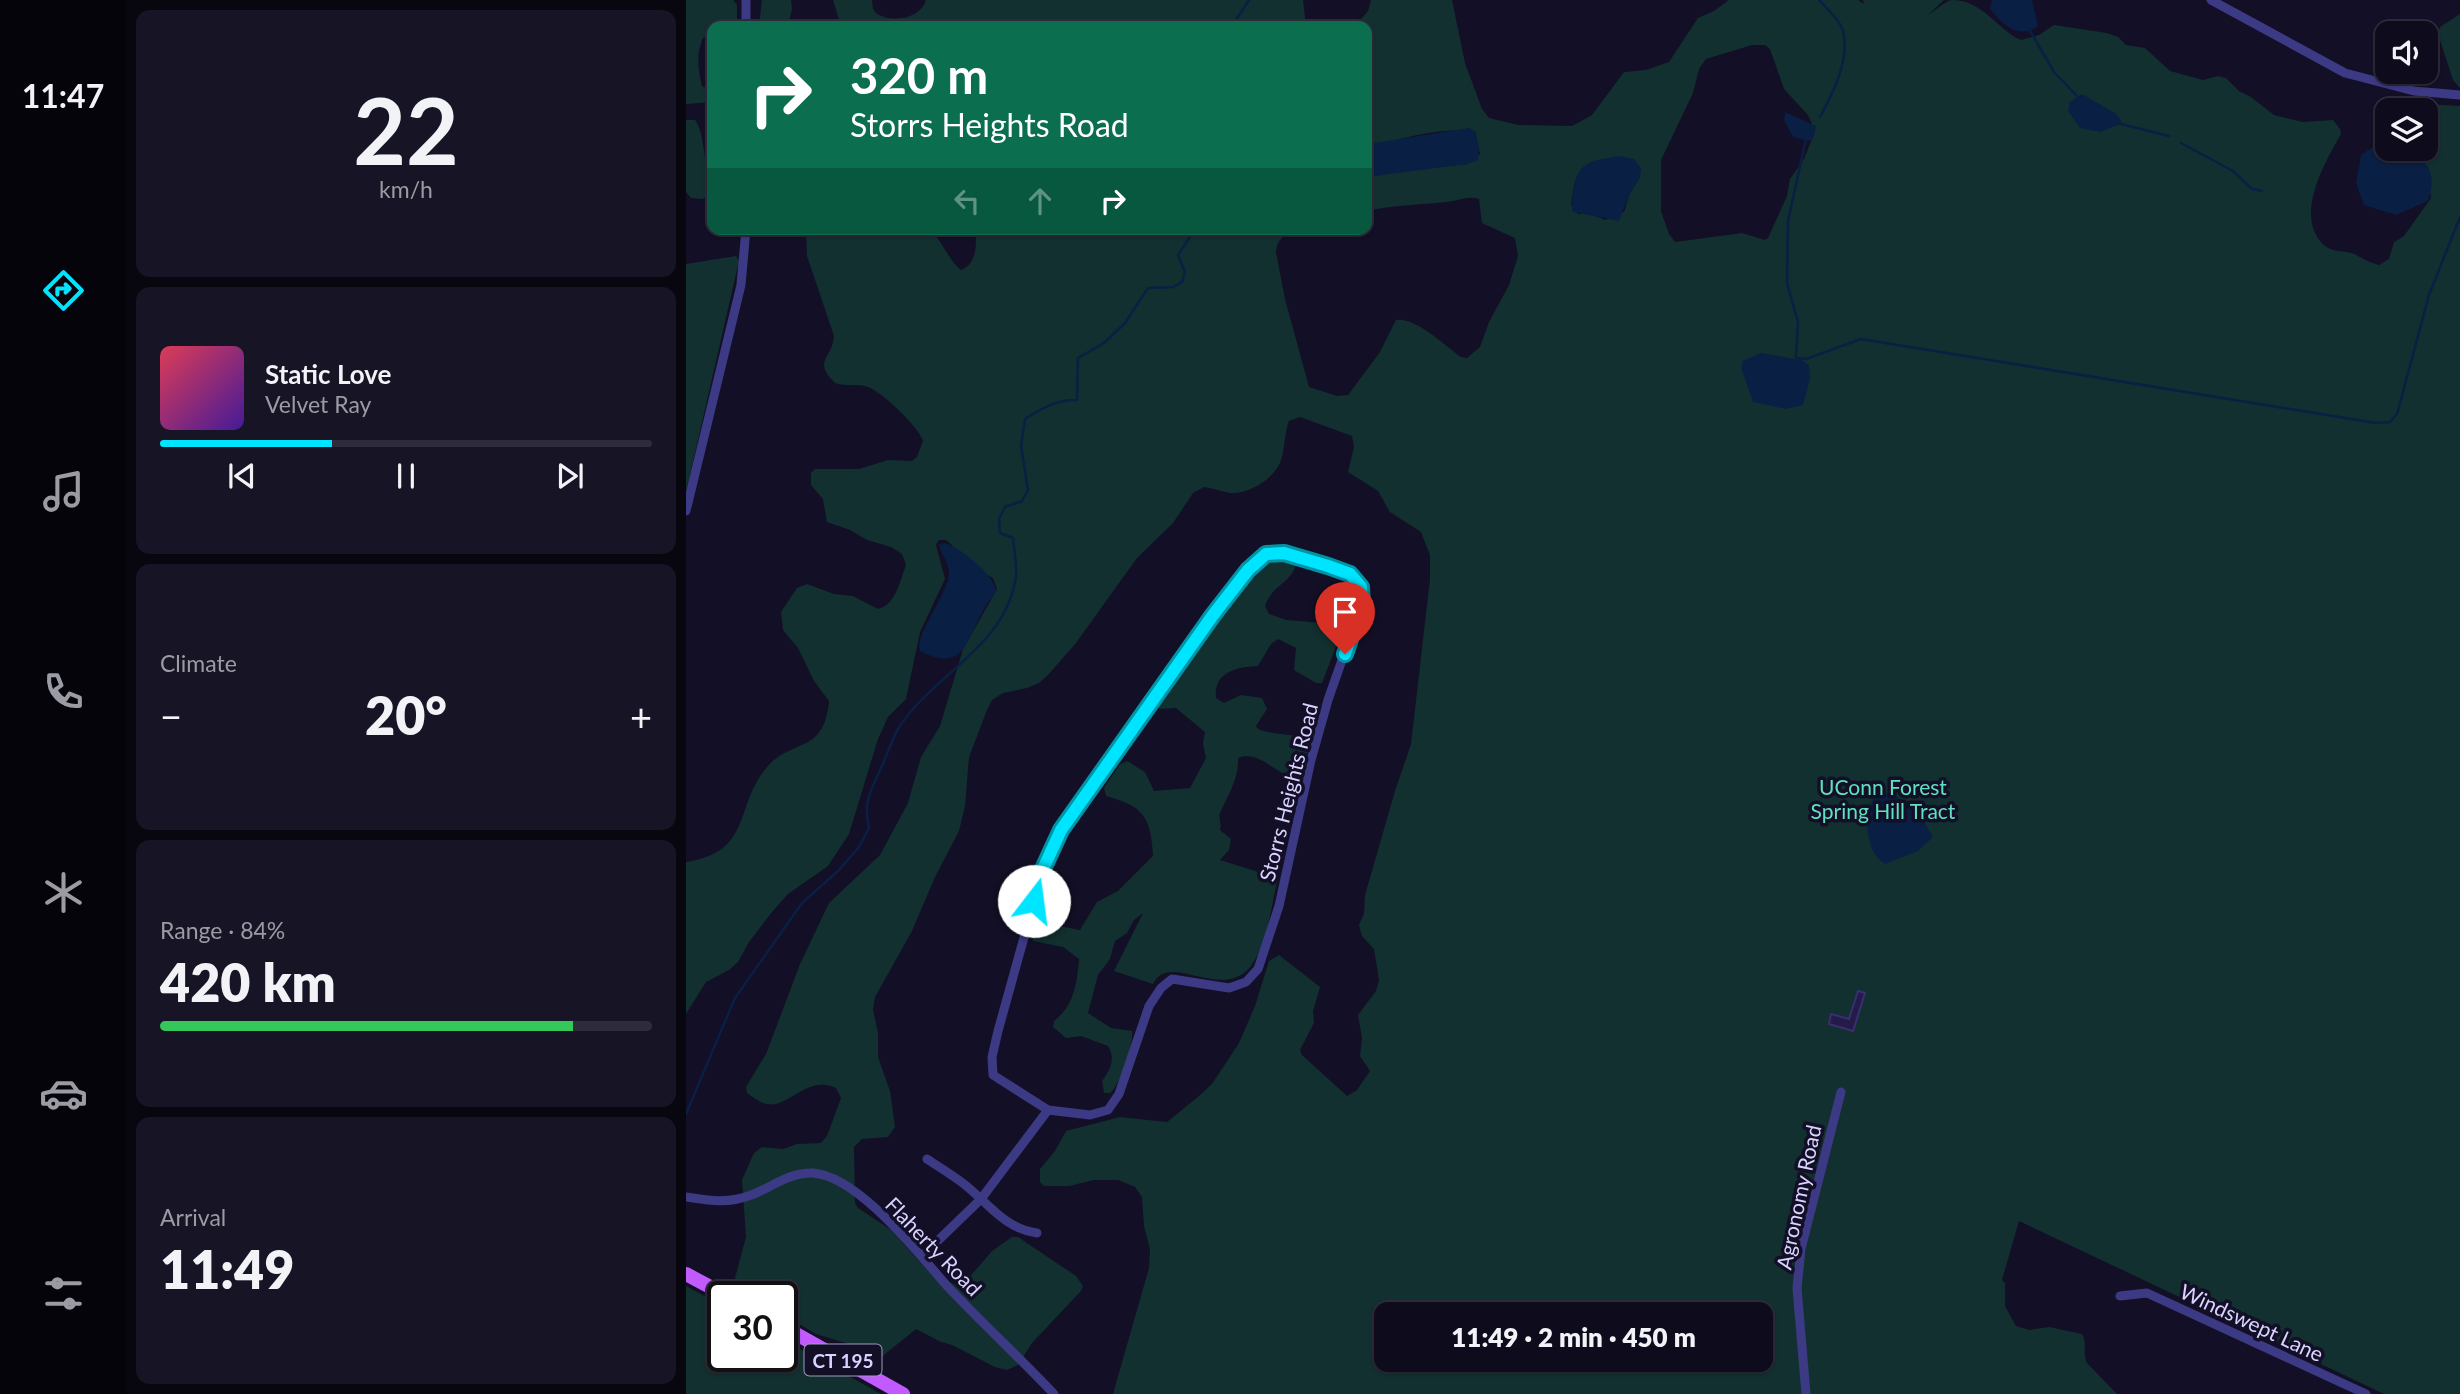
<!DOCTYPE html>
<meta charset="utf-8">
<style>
:root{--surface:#0e0b1c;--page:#171425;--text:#f1f3f6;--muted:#9b9ba3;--line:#2e2b3b;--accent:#00e5ff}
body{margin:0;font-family:Lato,sans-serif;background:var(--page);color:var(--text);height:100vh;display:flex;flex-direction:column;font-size:26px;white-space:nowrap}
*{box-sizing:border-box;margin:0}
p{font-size:23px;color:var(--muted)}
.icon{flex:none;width:38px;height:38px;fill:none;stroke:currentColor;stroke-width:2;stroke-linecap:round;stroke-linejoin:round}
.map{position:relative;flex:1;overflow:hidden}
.details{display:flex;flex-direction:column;gap:10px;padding:10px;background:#08060f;width:560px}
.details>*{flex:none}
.hud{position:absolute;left:21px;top:21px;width:665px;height:214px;border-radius:14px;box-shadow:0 2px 5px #0004,0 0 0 2px var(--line);background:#0b6e4f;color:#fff;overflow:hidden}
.tools{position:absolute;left:1689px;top:21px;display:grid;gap:14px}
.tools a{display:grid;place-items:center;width:63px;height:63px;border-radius:14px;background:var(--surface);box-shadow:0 2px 5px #0004,0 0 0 2px var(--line);font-size:35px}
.speed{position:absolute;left:21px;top:1281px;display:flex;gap:14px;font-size:35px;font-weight:700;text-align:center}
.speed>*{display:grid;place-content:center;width:91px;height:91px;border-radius:50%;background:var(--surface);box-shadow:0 2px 5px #0004,0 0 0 2px var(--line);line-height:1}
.speed .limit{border:4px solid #111;border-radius:10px;background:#fff;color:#111}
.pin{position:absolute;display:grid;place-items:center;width:60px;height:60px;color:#fff;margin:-72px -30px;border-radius:50% 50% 50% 0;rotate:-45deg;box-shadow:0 0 7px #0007}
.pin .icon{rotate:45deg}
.me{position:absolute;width:77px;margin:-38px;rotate:15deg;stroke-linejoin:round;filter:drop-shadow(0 0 5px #0008)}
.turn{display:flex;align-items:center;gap:24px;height:147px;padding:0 28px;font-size:32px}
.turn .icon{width:91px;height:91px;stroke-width:2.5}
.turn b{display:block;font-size:49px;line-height:60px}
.lanes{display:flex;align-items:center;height:66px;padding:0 28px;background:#0003;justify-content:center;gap:35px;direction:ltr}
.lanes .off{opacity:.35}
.big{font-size:52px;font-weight:800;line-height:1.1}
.details .tile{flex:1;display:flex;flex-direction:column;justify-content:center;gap:10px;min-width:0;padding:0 24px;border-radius:14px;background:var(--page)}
.details .dial{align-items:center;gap:0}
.dial b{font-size:91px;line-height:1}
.song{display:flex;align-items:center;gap:21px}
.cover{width:84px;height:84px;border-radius:10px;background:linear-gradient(135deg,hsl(350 70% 55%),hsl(260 70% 35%))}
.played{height:7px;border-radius:4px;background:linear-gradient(90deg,var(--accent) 35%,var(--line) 35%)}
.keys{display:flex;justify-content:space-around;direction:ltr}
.heat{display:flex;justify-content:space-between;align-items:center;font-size:38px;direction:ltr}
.charge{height:10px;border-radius:5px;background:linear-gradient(90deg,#34c759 84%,var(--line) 0)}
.trip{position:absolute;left:688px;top:1302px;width:399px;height:70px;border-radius:14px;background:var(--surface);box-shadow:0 2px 5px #0004,0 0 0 2px var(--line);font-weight:800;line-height:70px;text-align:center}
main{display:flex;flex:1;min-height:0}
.tab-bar{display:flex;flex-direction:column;width:126px;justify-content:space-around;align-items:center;background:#06040b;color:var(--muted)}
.tab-bar .icon{width:49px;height:49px}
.tab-bar .active{color:var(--accent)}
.tab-bar b{font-size:32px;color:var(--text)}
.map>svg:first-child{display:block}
.green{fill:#12302f;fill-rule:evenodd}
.water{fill:#0a1f44}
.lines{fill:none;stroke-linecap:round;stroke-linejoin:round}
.stream{stroke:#0a1f44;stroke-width:2.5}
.building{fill:#241b47;stroke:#3b2d73;stroke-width:2}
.minor{stroke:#3d3a85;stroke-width:9}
.primary{stroke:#c25bff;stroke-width:14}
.route-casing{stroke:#0095a6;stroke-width:18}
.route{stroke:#00e5ff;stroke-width:12}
.labels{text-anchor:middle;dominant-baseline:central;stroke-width:7;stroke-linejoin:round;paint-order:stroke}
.shield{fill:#130f26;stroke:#9e99be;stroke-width:2}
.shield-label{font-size:19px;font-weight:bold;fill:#d9d4ff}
.park-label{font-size:21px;fill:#5fe0c0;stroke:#130f26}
.street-label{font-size:21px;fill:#d9d4ff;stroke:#130f26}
</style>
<main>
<nav class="tab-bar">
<b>11:47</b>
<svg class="icon active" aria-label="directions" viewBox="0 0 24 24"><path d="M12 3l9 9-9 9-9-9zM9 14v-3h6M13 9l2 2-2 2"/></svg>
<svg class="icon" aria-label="music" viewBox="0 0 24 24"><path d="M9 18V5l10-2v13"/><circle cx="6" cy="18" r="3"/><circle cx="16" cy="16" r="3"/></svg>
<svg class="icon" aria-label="phone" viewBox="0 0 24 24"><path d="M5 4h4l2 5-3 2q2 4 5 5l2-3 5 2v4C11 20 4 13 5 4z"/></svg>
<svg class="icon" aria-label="climate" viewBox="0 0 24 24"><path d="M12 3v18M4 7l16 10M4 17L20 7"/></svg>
<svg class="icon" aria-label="car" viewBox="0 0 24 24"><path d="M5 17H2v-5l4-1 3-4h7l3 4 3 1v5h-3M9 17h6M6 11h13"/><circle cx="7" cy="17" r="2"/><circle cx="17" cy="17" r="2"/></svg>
<svg class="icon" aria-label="filters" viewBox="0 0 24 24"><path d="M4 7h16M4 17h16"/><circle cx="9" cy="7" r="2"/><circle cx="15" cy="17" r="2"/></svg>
</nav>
<section class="details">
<div class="tile dial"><b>22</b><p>km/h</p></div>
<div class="tile">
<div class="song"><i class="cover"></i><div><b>Static Love</b><p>Velvet Ray</p></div></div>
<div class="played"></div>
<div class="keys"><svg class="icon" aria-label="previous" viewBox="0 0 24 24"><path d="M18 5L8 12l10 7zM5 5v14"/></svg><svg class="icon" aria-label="pause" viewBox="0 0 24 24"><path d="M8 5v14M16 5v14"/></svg><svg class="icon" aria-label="next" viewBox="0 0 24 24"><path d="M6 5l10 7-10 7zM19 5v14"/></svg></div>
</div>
<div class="tile"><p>Climate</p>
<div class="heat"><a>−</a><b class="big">20°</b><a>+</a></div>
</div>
<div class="tile"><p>Range · 84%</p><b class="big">420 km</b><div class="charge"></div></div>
<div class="tile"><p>Arrival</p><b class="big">11:49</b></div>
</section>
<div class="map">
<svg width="1774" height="1394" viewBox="0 0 1774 1394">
<rect width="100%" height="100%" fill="#130f26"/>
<g class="green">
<path d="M0,0H47L51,5V26H26V35L17,38C10,52 12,70 16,86L26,90V102L0,104Z"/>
<path d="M76,0H105L106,9L102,26H73Z"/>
<path d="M147,0H186L187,9L191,14C207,23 234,19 240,0H617L620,26H155Z"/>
<path d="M685,0H766L779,63L796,109L803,118L832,125L886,126L906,115L938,72L960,70L983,62L1012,18L1028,11L1043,0H1172L1178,4L1177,0H1258L1242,15C1249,11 1258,2 1265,0C1298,0 1311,30 1335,40L1353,35L1368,25L1421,33L1432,37L1440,45L1459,48L1484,71L1517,80L1532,76L1540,78L1553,91L1565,97L1588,115L1617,122L1647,120L1654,129L1655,134C1639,162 1607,217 1638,245C1646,253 1659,250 1668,254C1677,258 1684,263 1693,265L1703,259L1708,242L1718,236L1745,198C1743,178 1742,158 1722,149H1740V110H1710V108L1720,103L1774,106V1394H1698L1333,1221L1316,1280L1319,1283V1306L1330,1326L1343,1330L1363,1327L1396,1334C1402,1343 1396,1353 1401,1363L1431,1394H427L463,1268L464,1249L458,1226L456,1197L449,1187L432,1180H408L383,1186H358L354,1182V1169L369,1151L380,1131L434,1117L481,1122L513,1096L526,1084L553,1043L569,1006L583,961L593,955L634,987L627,1011L628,1023L614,1050L616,1055L661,1096L671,1090L684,1071L674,1056L676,1038L672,1015L690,991L693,980L688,949L676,936L673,925L678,914L679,895L709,791L725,744L744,579V555L735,532L704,512L692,491L662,472L668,447L666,436L614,417L603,421C598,434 599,452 594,463C586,480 563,494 544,493C536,492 527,488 518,487L507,493L487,523L451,558L390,643L362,675L353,683L341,688L317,693L306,700L301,710L283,757L279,806L273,831L249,877L226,931L189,997L187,1009L192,1033V1057L204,1091L209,1127L202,1137L176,1139L168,1147L169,1203L172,1208L205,1230L246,1275L275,1287L306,1251L326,1237H332L390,1276L397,1286L395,1291L346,1343L332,1365L321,1370L309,1367L266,1345L255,1342L230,1329L193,1359L160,1343L130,1334L96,1314V1297C77,1297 60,1297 49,1278L60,1237L56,1180L68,1153L76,1147L97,1149L111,1144L135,1143L141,1136L155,1098L150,1088C122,1074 101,1109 81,1104C74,1103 67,1097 61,1093L60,1087L80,1054L114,964L143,903L194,855L222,803L235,757L254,726L277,649L311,589L307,578L295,572L260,540H253L250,545L259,579L234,632L220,699L202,717L192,739L163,834L142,866L102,894L86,912L63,942L52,962L43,970L20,982L0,1014V862C68,851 47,807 81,767C106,738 138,755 143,701L128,681L112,648L97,630L95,612L111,588L121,584L148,594L167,596L192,609C210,605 214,580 220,565L216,554L205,547L181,540L164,530L141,522L137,499L125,485V473L129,469H173L202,460L226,461L231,457L237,441C233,427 196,392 182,387C171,383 160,387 149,383C126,360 146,360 148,336L121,256L120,229H245C254,240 267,265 275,270C291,264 291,244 289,229H620C606,233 591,234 590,252L599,299L623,387L651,396L662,395L694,352L710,320C728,316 760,346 775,357L781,358L794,347L803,322L823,285L832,256L829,238L796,223L793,199C782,195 771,201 760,202C733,205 707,205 681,211V174L781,164L794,154L789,131C757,127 715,138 684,147L681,152V26H669L682,11ZM1066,45H1079L1084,49L1098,89L1122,115L1129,131L1118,159L1104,179L1101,196L1082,238L1079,240L1056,233L989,242L983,234L975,211V160L1007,93L1013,69L1020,59ZM954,177L943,195L938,212L919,220L905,214H892L885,204L889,181ZM700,1314H1074V1360H700Z"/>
<path d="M1774,14V88L1767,80L1752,34L1754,27Z"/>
<path d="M0,120H9C19,131 20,177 23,194L17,199L5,198L0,192Z"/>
<path d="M50,256L53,261L0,492V264Z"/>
<path d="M594,557L610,565C604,584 587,584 579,606L583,614L600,620L650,624L657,628L636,683H630L608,670L610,648L592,639L585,644L572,666C551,667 527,672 530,698L538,703L555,695L576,698L581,709L570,726L572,729C586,735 614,734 623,741L617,777L612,780C592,776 573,749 552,758C553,779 542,795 534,813C532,819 536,823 534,830L545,839L543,850L534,860L592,878C585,906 582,943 565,966C536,1003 483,950 467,984L428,971L457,913L448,920L441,933L429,941L424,959L412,975L402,1013L425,1028L446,1031C448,1044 434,1086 424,1093H418L416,1081C424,1070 430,1059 422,1046L395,1036L380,1038L367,1027L368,1021C388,1006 391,983 393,959L377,947L347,941L345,935L352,922L394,930L411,902L432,891L467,856C465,818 458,806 420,796L418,788L433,765L441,761L459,772L468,791L504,788L520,758L517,744L519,732L490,708L473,709V703L498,661L565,573L577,563Z"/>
<path d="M0,1286L37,1306V1356H96V1339L195,1394H0Z"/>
</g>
<g class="water">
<path d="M1306,0H1346L1352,26C1332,40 1317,25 1304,9Z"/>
<path d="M1396,94L1429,113L1435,120L1434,124L1414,132L1394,128L1382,111L1384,102Z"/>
<path d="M1099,112L1130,126L1127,139L1122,141L1107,137L1098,120Z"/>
<path d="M783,128L789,131L793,148L792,160L781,164L689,176L681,174V152L688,143Z"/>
<path d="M1687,147C1723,148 1757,157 1742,201L1710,215L1678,205L1670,183L1675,155Z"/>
<path d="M933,156L948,159L955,168L954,177L943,195L933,221L887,212C884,204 887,198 888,189C891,161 908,160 933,156Z"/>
<path d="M1075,353L1115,360L1123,365L1124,379L1117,405L1100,409L1067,402L1055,367L1057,361Z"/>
<path d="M258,543C273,546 308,575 310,590C308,596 304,599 301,604C281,633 282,676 234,651L233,645C237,623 264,589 263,572C263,563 255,554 253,545Z"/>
<path d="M1200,793L1235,807L1240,825L1247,837L1232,851L1199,864C1179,852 1178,818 1187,799Z"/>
</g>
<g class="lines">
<g class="stream">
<path d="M1133,0C1140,8 1155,21 1157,31C1164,60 1147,93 1134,117"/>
<path d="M546,26L563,0"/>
<path d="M1343,29L1368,72L1392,97"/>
<path d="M1431,123L1483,136"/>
<path d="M1495,143L1547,171L1566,189L1576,191"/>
<path d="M1110,357L1112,322L1101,283L1102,221L1120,139"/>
<path d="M1110,358L1120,359L1175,339L1690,423L1704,422L1711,414L1743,295L1774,217"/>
<path d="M0,1114L49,998L116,903L152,871L173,847L183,828C177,800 184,793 195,768C201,756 205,741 212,729C246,674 322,646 330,575C331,563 328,550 327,538L314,533L313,519L319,507L336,501L342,490L335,446L339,419C356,408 370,400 391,400L392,358L418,343L439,323L462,288L487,287L496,282L499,272L492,255L509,229"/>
</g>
</g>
<path class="building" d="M1172,991L1179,993L1167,1031L1143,1024L1145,1014L1163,1019Z"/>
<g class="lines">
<g class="minor">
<path d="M1525,0L1659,73L1728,91L1774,95"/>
<path d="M60,26V0"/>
<path d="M0,511L55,285L60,229"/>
<path d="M598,553L664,574L675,587L676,603L642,700L625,760L593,906L572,969L560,982L543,988L486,979L475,988L463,1006L433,1094L422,1110L404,1115L362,1110L307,1075L306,1057L312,1031L357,869L375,830L540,597L580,554Z"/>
<path d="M241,1159C253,1167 266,1175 278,1184C302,1203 319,1229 351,1233"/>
<path d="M0,1197C24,1201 43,1204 68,1194C87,1186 105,1172 127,1173C173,1176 234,1256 263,1288C297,1324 334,1358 368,1394"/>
<path d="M236,1256L295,1199L362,1110"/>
<path d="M1434,1296L1461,1293L1680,1394"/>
<path d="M1120,1394L1111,1288L1115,1249L1155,1092"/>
</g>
<g class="primary">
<path d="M0,1274L43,1297"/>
<path d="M96,1326L217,1394"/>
</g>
</g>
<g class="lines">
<g class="route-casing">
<path id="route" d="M348,901L357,869L375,830L527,615L562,570L580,554L598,553L642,566L664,574L675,587L676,604L659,654"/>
</g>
<use href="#route" class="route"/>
</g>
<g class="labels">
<rect class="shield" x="118.5" y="1344.5" width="77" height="31" rx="5"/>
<g class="shield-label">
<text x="157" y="1360">CT 195</text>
</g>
<g class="park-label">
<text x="1197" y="786">UConn Forest<tspan x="1197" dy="24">Spring Hill Tract</tspan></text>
</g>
<g class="street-label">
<text transform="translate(602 792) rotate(-76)">Storrs Heights Road</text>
<text transform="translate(1112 1197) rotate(-78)">Agronomy Road</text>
<text transform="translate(248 1246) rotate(46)">Flaherty Road</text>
<text transform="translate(1566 1322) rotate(25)">Windswept Lane</text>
</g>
</g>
</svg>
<div class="tools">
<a><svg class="icon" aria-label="sound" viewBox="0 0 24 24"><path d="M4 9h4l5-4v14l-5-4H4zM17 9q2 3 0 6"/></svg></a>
<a><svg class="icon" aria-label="layers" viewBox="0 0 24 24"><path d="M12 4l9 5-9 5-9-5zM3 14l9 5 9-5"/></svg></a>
</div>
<div class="speed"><div class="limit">30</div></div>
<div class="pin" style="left:659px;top:654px;background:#d93025"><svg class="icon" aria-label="arrive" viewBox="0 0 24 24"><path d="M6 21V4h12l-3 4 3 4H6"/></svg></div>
<svg class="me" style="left:348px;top:901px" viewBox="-20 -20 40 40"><circle r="19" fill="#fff"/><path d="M0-13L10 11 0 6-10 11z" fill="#00e5ff"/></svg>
<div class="trip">11:49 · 2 min · 450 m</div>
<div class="hud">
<div class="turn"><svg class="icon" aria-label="right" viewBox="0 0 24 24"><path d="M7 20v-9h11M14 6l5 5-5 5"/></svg><div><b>320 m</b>Storrs Heights Road</div></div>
<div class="lanes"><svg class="icon off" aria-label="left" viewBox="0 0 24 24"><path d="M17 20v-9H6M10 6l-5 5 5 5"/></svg><svg class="icon off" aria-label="ahead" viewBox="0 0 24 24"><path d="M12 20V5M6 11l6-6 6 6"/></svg><svg class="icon" aria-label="right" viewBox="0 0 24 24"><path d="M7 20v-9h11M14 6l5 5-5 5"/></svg></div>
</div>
</div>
</main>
